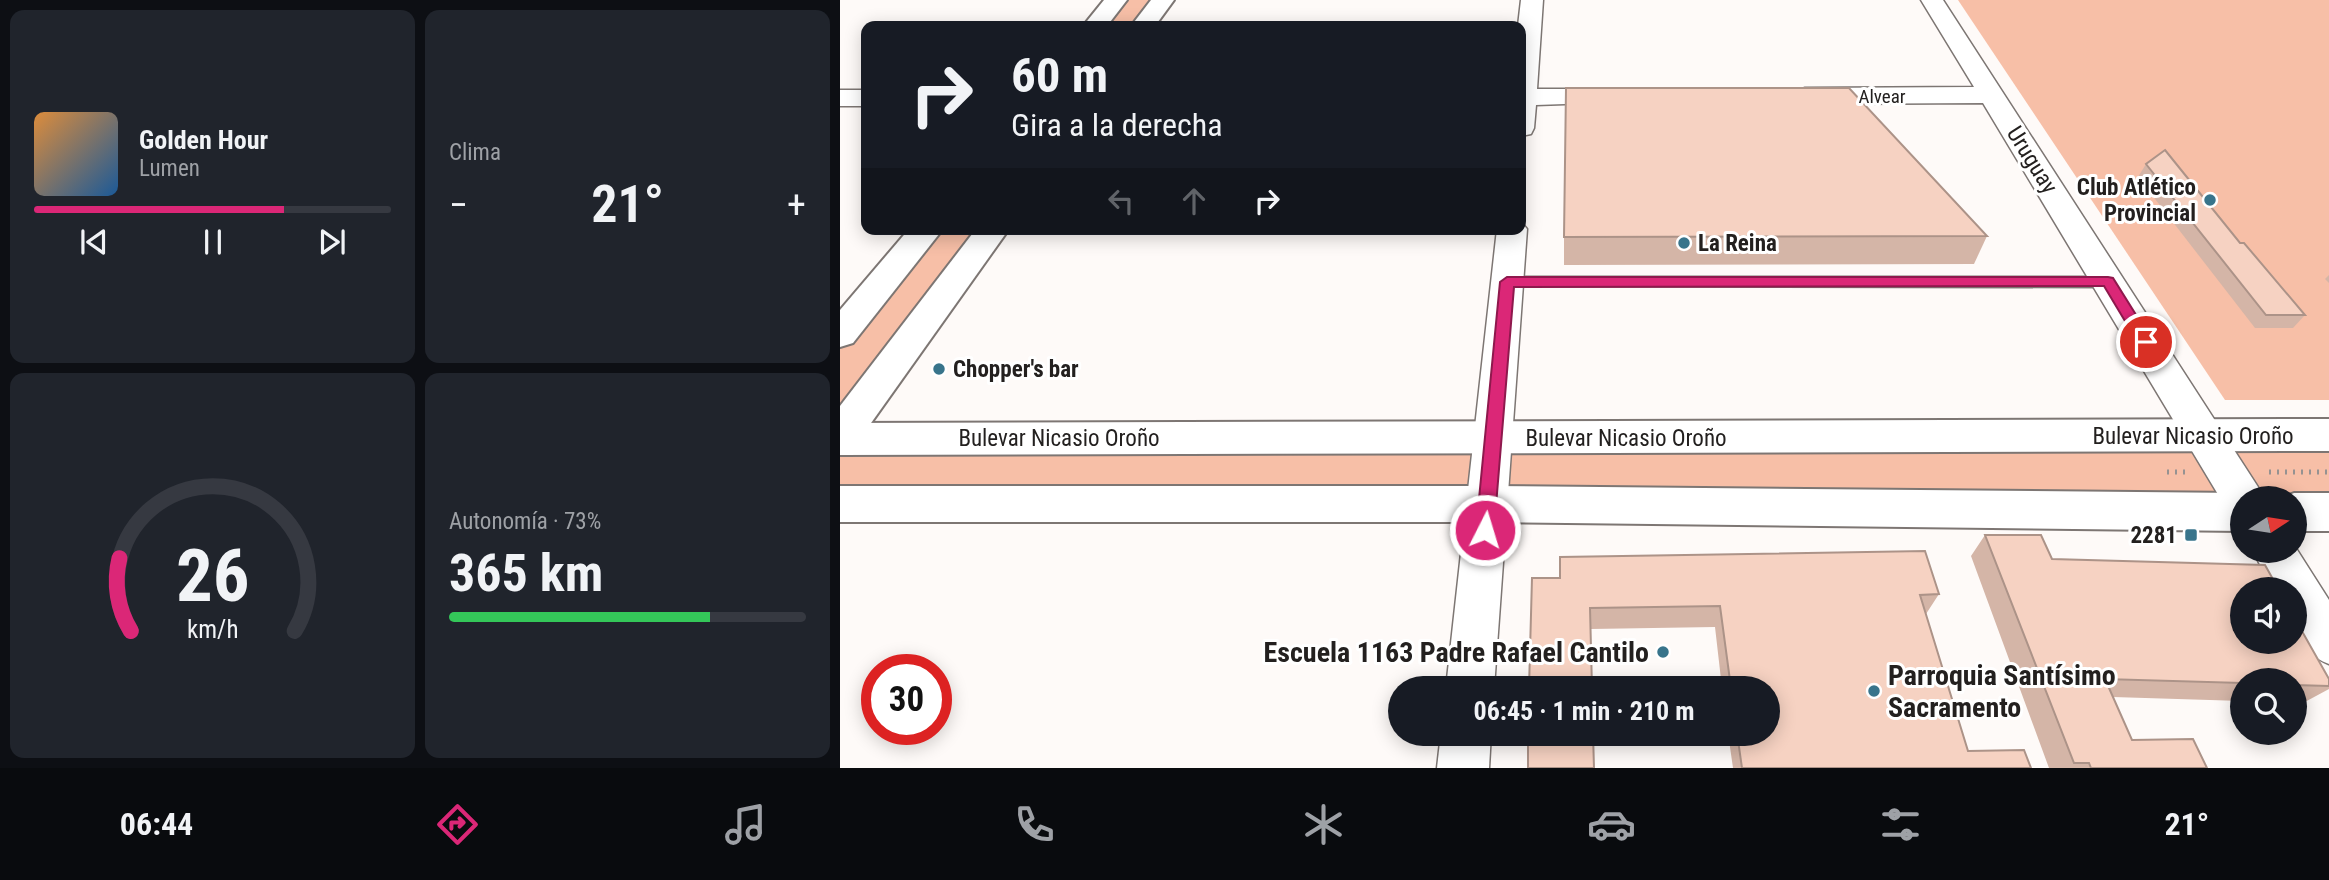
<!DOCTYPE html>
<html lang="es">
<meta charset="utf-8">
<style>
:root{--surface:#171b24;--page:#20242c;--text:#f1f3f6;--muted:#9ea1a6;--line:#363941;--accent:#db2777}
body{margin:0;font-family:"Roboto Condensed",sans-serif;background:var(--page);color:var(--text);height:100vh;display:flex;flex-direction:column;font-size:26px;white-space:nowrap}
*{box-sizing:border-box;margin:0}
p{font-size:23px;color:var(--muted)}
.icon{flex:none;width:38px;height:38px;fill:none;stroke:currentColor;stroke-width:2;stroke-linecap:round;stroke-linejoin:round}
.map{position:relative;flex:1;overflow:hidden}
.drawer{display:flex;flex-direction:column;gap:10px;padding:10px;background:#0d0f14;width:840px}
.drawer>*{flex:none}
.top-card{position:absolute;left:21px;top:21px;width:665px;height:214px;border-radius:14px;box-shadow:0 4px 18px #0003;background:#171b24;color:var(--text);overflow:hidden}
.needle{width:46px;rotate:78deg}
.controls{position:absolute;left:1390px;top:486px;display:grid;gap:14px}
.controls a{display:grid;place-items:center;width:77px;height:77px;border-radius:50%;background:var(--surface);box-shadow:0 4px 18px #0003;font-size:35px}
.speed{position:absolute;left:21px;top:654px;display:flex;gap:14px;font-size:35px;font-weight:700;text-align:center}
.speed>*{display:grid;place-content:center;width:91px;height:91px;border-radius:50%;background:var(--surface);box-shadow:0 4px 18px #0003;line-height:1}
.speed .limit{border:10px solid #d22;background:#fff;color:#111}
.pin{position:absolute;display:grid;place-items:center;width:60px;height:60px;color:#fff;margin:-30px;border:4px solid #fff;border-radius:50%;box-shadow:0 2px 7px #0007}
.me{position:absolute;width:77px;margin:-38px;rotate:5deg;stroke-linejoin:round;filter:drop-shadow(0 0 5px #0008)}
.turn{display:flex;align-items:center;gap:24px;height:147px;padding:0 35px;font-size:32px}
.turn .icon{width:91px;height:91px;stroke-width:2.5}
.turn b{display:block;font-size:49px;line-height:60px}
.lanes{display:flex;align-items:center;height:66px;padding:0 35px;background:#0003;justify-content:center;gap:35px;direction:ltr}
.lanes .off{opacity:.35}
.big{font-size:52px;font-weight:700;line-height:1.1}
.drawer .tile{flex:1;display:flex;flex-direction:column;justify-content:center;gap:10px;min-width:0;padding:0 24px;border-radius:14px;background:var(--page)}
.drawer .dial{align-items:center;gap:0}
.dial svg{height:182px;overflow:visible;fill:none;stroke:var(--line);stroke-width:7;stroke-linecap:round;text-anchor:middle}
.dial text{fill:var(--text);stroke:none}
.song{display:flex;align-items:center;gap:21px}
.cover{width:84px;height:84px;border-radius:10px;background:linear-gradient(135deg,hsl(30 70% 55%),hsl(210 70% 35%))}
.played{height:7px;border-radius:4px;background:linear-gradient(90deg,var(--accent) 70%,var(--line) 70%)}
.keys{display:flex;justify-content:space-around;direction:ltr}
.heat{display:flex;justify-content:space-between;align-items:center;font-size:38px;direction:ltr}
.charge{height:10px;border-radius:5px;background:linear-gradient(90deg,#34c759 73%,var(--line) 0)}
.drawer .tiles{flex:1;display:grid;gap:10px;grid-template-columns:repeat(2,1fr)}
.trip{position:absolute;left:548px;top:676px;width:392px;height:70px;border-radius:35px;background:var(--surface);box-shadow:0 4px 18px #0003;font-weight:700;line-height:70px;text-align:center}
.tabs{display:flex;height:112px;justify-content:space-around;align-items:center;background:#090b0e;color:var(--muted)}
.tabs .icon{width:49px;height:49px}
.tabs .selected{color:var(--accent)}
.tabs b{font-size:32px;color:var(--text)}
main{display:flex;flex:1;min-height:0}
.map>svg:first-child{display:block}
.green{fill:#f7bfa7}
.lines{fill:none;stroke-linecap:round;stroke-linejoin:round}
.lane-casing{stroke:#7d7673;stroke-width:3}
.street-casing{stroke:#7d7673;stroke-width:3}
.secondary-casing{stroke:#7d7673;stroke-width:4}
.primary-casing{stroke:#7d7673;stroke-width:4}
.path{stroke:#969291;stroke-width:5;stroke-dasharray:2 6;stroke-linecap:butt}
.lane{fill:#fff;fill-rule:evenodd}
.street{fill:#fff;fill-rule:evenodd}
.secondary{fill:#fff;fill-rule:evenodd}
.primary{fill:#fff;fill-rule:evenodd}
.wall{fill:#d4b5a7}
.building{fill:#f6d2c2;stroke:#ac9388;stroke-width:2}
.route{fill:#db2777;stroke:#8e194d;stroke-width:2}
.poi-dot{fill:#38748b;stroke:#fff;stroke-width:2.5}
.labels{text-anchor:middle;dominant-baseline:central;stroke-width:6;stroke-linejoin:round;paint-order:stroke}
.far-street-label{font-size:19px;fill:#23201f;stroke:#fff}
.street-label{font-size:23px;fill:#23201f;stroke:#fff}
.poi-label{font-size:23px;font-weight:bold;fill:#23201f;stroke:#fff;text-anchor:end}
.near-poi-label{font-size:28px;font-weight:bold;fill:#23201f;stroke:#fff;text-anchor:end}
</style>
<main>
<section class="drawer">
<div class="tiles">
<div class="tile">
<div class="song"><i class="cover"></i><div><b>Golden Hour</b><p>Lumen</p></div></div>
<div class="played"></div>
<div class="keys"><svg class="icon" aria-label="previous" viewBox="0 0 24 24"><path d="M18 5L8 12l10 7zM5 5v14"/></svg><svg class="icon" aria-label="pause" viewBox="0 0 24 24"><path d="M8 5v14M16 5v14"/></svg><svg class="icon" aria-label="next" viewBox="0 0 24 24"><path d="M6 5l10 7-10 7zM19 5v14"/></svg></div>
</div>
<div class="tile"><p>Clima</p>
<div class="heat"><a>−</a><b class="big">21°</b><a>+</a></div>
</div>
<div class="tile dial"><svg viewBox="0 0 100 80">
<path d="M14 69A42 42 0 1 1 86 69"/>
<path d="M14 69A42 42 0 0 1 9 37" stroke="#db2777"/>
<text x="50" y="56" font-size="32" font-weight="700">26</text>
<text x="50" y="72" font-size="11">km/h</text>
</svg></div>
<div class="tile"><p>Autonomía · 73%</p><b class="big">365 km</b><div class="charge"></div></div>
</div>
</section>
<div class="map">
<svg width="1489" height="768" viewBox="0 0 1489 768">
<rect width="100%" height="100%" fill="#fefaf8"/>
<g class="green">
<path d="M276,0H323L303,26H255Z"/>
<path d="M1118,0H1489V400H1385Z"/>
<path d="M87,229H153L0,436V334Z"/>
<path d="M1489,435V512L1454,499L0,504V439Z"/>
</g>
<g class="lines">
<g class="lane-casing">
<path id="lane" d="M667,277H1268L1276,282L1268,287L661,286L659,282Z"/>
</g>
<g class="street-casing">
<g id="street">
<path d="M681,0H703L697,89H774L783,92L787,97L783,102L696,105L694,128L691,134L681,136V26H678Z"/>
<path d="M1081,0H1103L1418,487L1423,499H1402V516L1388,511L1143,103L965,104L956,101L952,96L956,91L965,88L1134,87Z"/>
<rect x="0" y="90" width="26" height="16"/>
<path d="M681,222L687,229L654,688H606L657,229H681Z"/>
<path d="M1454,545L1489,600V664C1455,651 1454,622 1454,590H1433L1413,551H1454Z"/>
<path d="M601,733H651L649,768H597Z"/>
</g>
</g>
<g class="secondary-casing">
<g id="secondary">
<path d="M264,0H287L267,26H243Z"/>
<path d="M311,0H334L315,26H291Z"/>
<path d="M69,229H103L13,343L0,347V310Z"/>
<path d="M136,229H169L14,447L0,452V406Z"/>
</g>
</g>
<g class="primary-casing">
<g id="primary">
<path d="M1489,419V451L0,455V423Z"/>
<path d="M0,486H647L1402,493L1417,499H1402V531L647,522H0Z"/>
<path d="M1454,493H1489V531H1454V499H1439Z"/>
</g>
</g>
<g class="path">
<path d="M1327,472H1347"/>
<path d="M1429,472H1489"/>
</g>
<use href="#lane" class="lane"/>
<use href="#street" class="street"/>
<use href="#secondary" class="secondary"/>
<use href="#primary" class="primary"/>
</g>
<g class="wall">
<path d="M1306,164L1400,243L1465,315L1453,328H1415L1298,177Z"/>
<path d="M1147,236L1134,264L724,265V237Z"/>
<path d="M1489,275V283L1485,279Z"/>
<path d="M1145,535L1212,559L1489,679V689L1463,703H1454V681H1402V701L1273,697L1292,740L1367,768H1209L1131,556Z"/>
<path d="M720,578L1099,594L1086,614L1128,751L1191,768H893L888,733H928V688H882L875,627L751,629Z"/>
</g>
<g class="building">
<path d="M726,88H1009L1147,236L724,237Z"/>
<path d="M1325,150L1400,243H1404L1465,315H1426L1306,164Z"/>
<path d="M1145,535H1201L1212,559L1425,565L1439,590H1402V642H1454V617L1489,679V686L1454,685V681H1402V683L1265,679L1292,740L1353,739L1367,768H1251L1249,763H1234Z"/>
<path d="M1085,551L1099,594L1080,595L1128,751L1184,750L1191,768H902L897,733H928V688H891L880,606L750,608L752,688H689L692,578H720V557Z"/>
<path d="M688,733H753L754,768H688Z"/>
</g>
<path class="route" d="M667,277H1268L1273,278L1313,342L1311,346H1300L1264,286L674,287L654,530L652,536H639L636,530L660,282Z"/>
<g class="poi-dot">
<circle cx="1370" cy="200" r="7"/>
<circle cx="844" cy="243" r="7"/>
<circle cx="99" cy="369" r="7"/>
<rect x="1344" y="528" width="14" height="14" rx="3.5"/>
<circle cx="823" cy="652" r="7"/>
<circle cx="1034" cy="691" r="7"/>
</g>
<g class="labels">
<g class="far-street-label">
<text x="1042" y="96">Alvear</text>
</g>
<g class="street-label">
<text transform="translate(1192 160) rotate(58)">Uruguay</text>
<text x="1353" y="436">Bulevar Nicasio Oroño</text>
<text x="219" y="438">Bulevar Nicasio Oroño</text>
<text x="786" y="438">Bulevar Nicasio Oroño</text>
</g>
<g class="poi-label">
<text x="1356" y="187">Club Atlético<tspan x="1356" dy="26">Provincial</tspan></text>
<text x="858" y="243" text-anchor="start">La Reina</text>
<text x="113" y="369" text-anchor="start">Chopper's bar</text>
<text x="1337" y="535">2281</text>
</g>
<g class="near-poi-label">
<text x="809" y="652">Escuela 1163 Padre Rafael Cantilo</text>
<text x="1048" y="675" text-anchor="start">Parroquia Santísimo<tspan x="1048" dy="32">Sacramento</tspan></text>
</g>
</g>
</svg>
<div class="controls">
<a><svg class="needle" viewBox="-14 -14 28 28"><path d="M0-13l5 13h-10z" fill="#e53935"/><path d="M0 13l5-13h-10z" fill="#9ea1a6"/></svg></a>
<a><svg class="icon" aria-label="sound" viewBox="0 0 24 24"><path d="M4 9h4l5-4v14l-5-4H4zM17 9q2 3 0 6"/></svg></a>
<a><svg class="icon" aria-label="search" viewBox="0 0 24 24"><circle cx="10" cy="10" r="6"/><path d="M15 15l6 6"/></svg></a>
</div>
<div class="speed"><div class="limit">30</div></div>
<div class="pin" style="left:1306px;top:342px;background:#d93025"><svg class="icon" aria-label="arrive" viewBox="0 0 24 24"><path d="M6 21V4h12l-3 4 3 4H6"/></svg></div>
<svg class="me" style="left:645px;top:530px" viewBox="-20 -20 40 40"><circle r="17" fill="#db2777" stroke="#fff" stroke-width="3"/><path d="M0-11L8 9 0 5-8 9z" fill="#fff"/></svg>
<div class="trip">06:45 · 1 min · 210 m</div>
<div class="top-card">
<div class="turn"><svg class="icon" aria-label="right" viewBox="0 0 24 24"><path d="M7 20v-9h11M14 6l5 5-5 5"/></svg><div><b>60 m</b>Gira a la derecha</div></div>
<div class="lanes"><svg class="icon off" aria-label="left" viewBox="0 0 24 24"><path d="M17 20v-9H6M10 6l-5 5 5 5"/></svg><svg class="icon off" aria-label="ahead" viewBox="0 0 24 24"><path d="M12 20V5M6 11l6-6 6 6"/></svg><svg class="icon" aria-label="right" viewBox="0 0 24 24"><path d="M7 20v-9h11M14 6l5 5-5 5"/></svg></div>
</div>
</div>
</main>
<nav class="tabs">
<b>06:44</b>
<svg class="icon selected" aria-label="directions" viewBox="0 0 24 24"><path d="M12 3l9 9-9 9-9-9zM9 14v-3h6M13 9l2 2-2 2"/></svg>
<svg class="icon" aria-label="music" viewBox="0 0 24 24"><path d="M9 18V5l10-2v13"/><circle cx="6" cy="18" r="3"/><circle cx="16" cy="16" r="3"/></svg>
<svg class="icon" aria-label="phone" viewBox="0 0 24 24"><path d="M5 4h4l2 5-3 2q2 4 5 5l2-3 5 2v4C11 20 4 13 5 4z"/></svg>
<svg class="icon" aria-label="climate" viewBox="0 0 24 24"><path d="M12 3v18M4 7l16 10M4 17L20 7"/></svg>
<svg class="icon" aria-label="car" viewBox="0 0 24 24"><path d="M5 17H2v-5l4-1 3-4h7l3 4 3 1v5h-3M9 17h6M6 11h13"/><circle cx="7" cy="17" r="2"/><circle cx="17" cy="17" r="2"/></svg>
<svg class="icon" aria-label="filters" viewBox="0 0 24 24"><path d="M4 7h16M4 17h16"/><circle cx="9" cy="7" r="2"/><circle cx="15" cy="17" r="2"/></svg>
<b>21°</b>
</nav>
